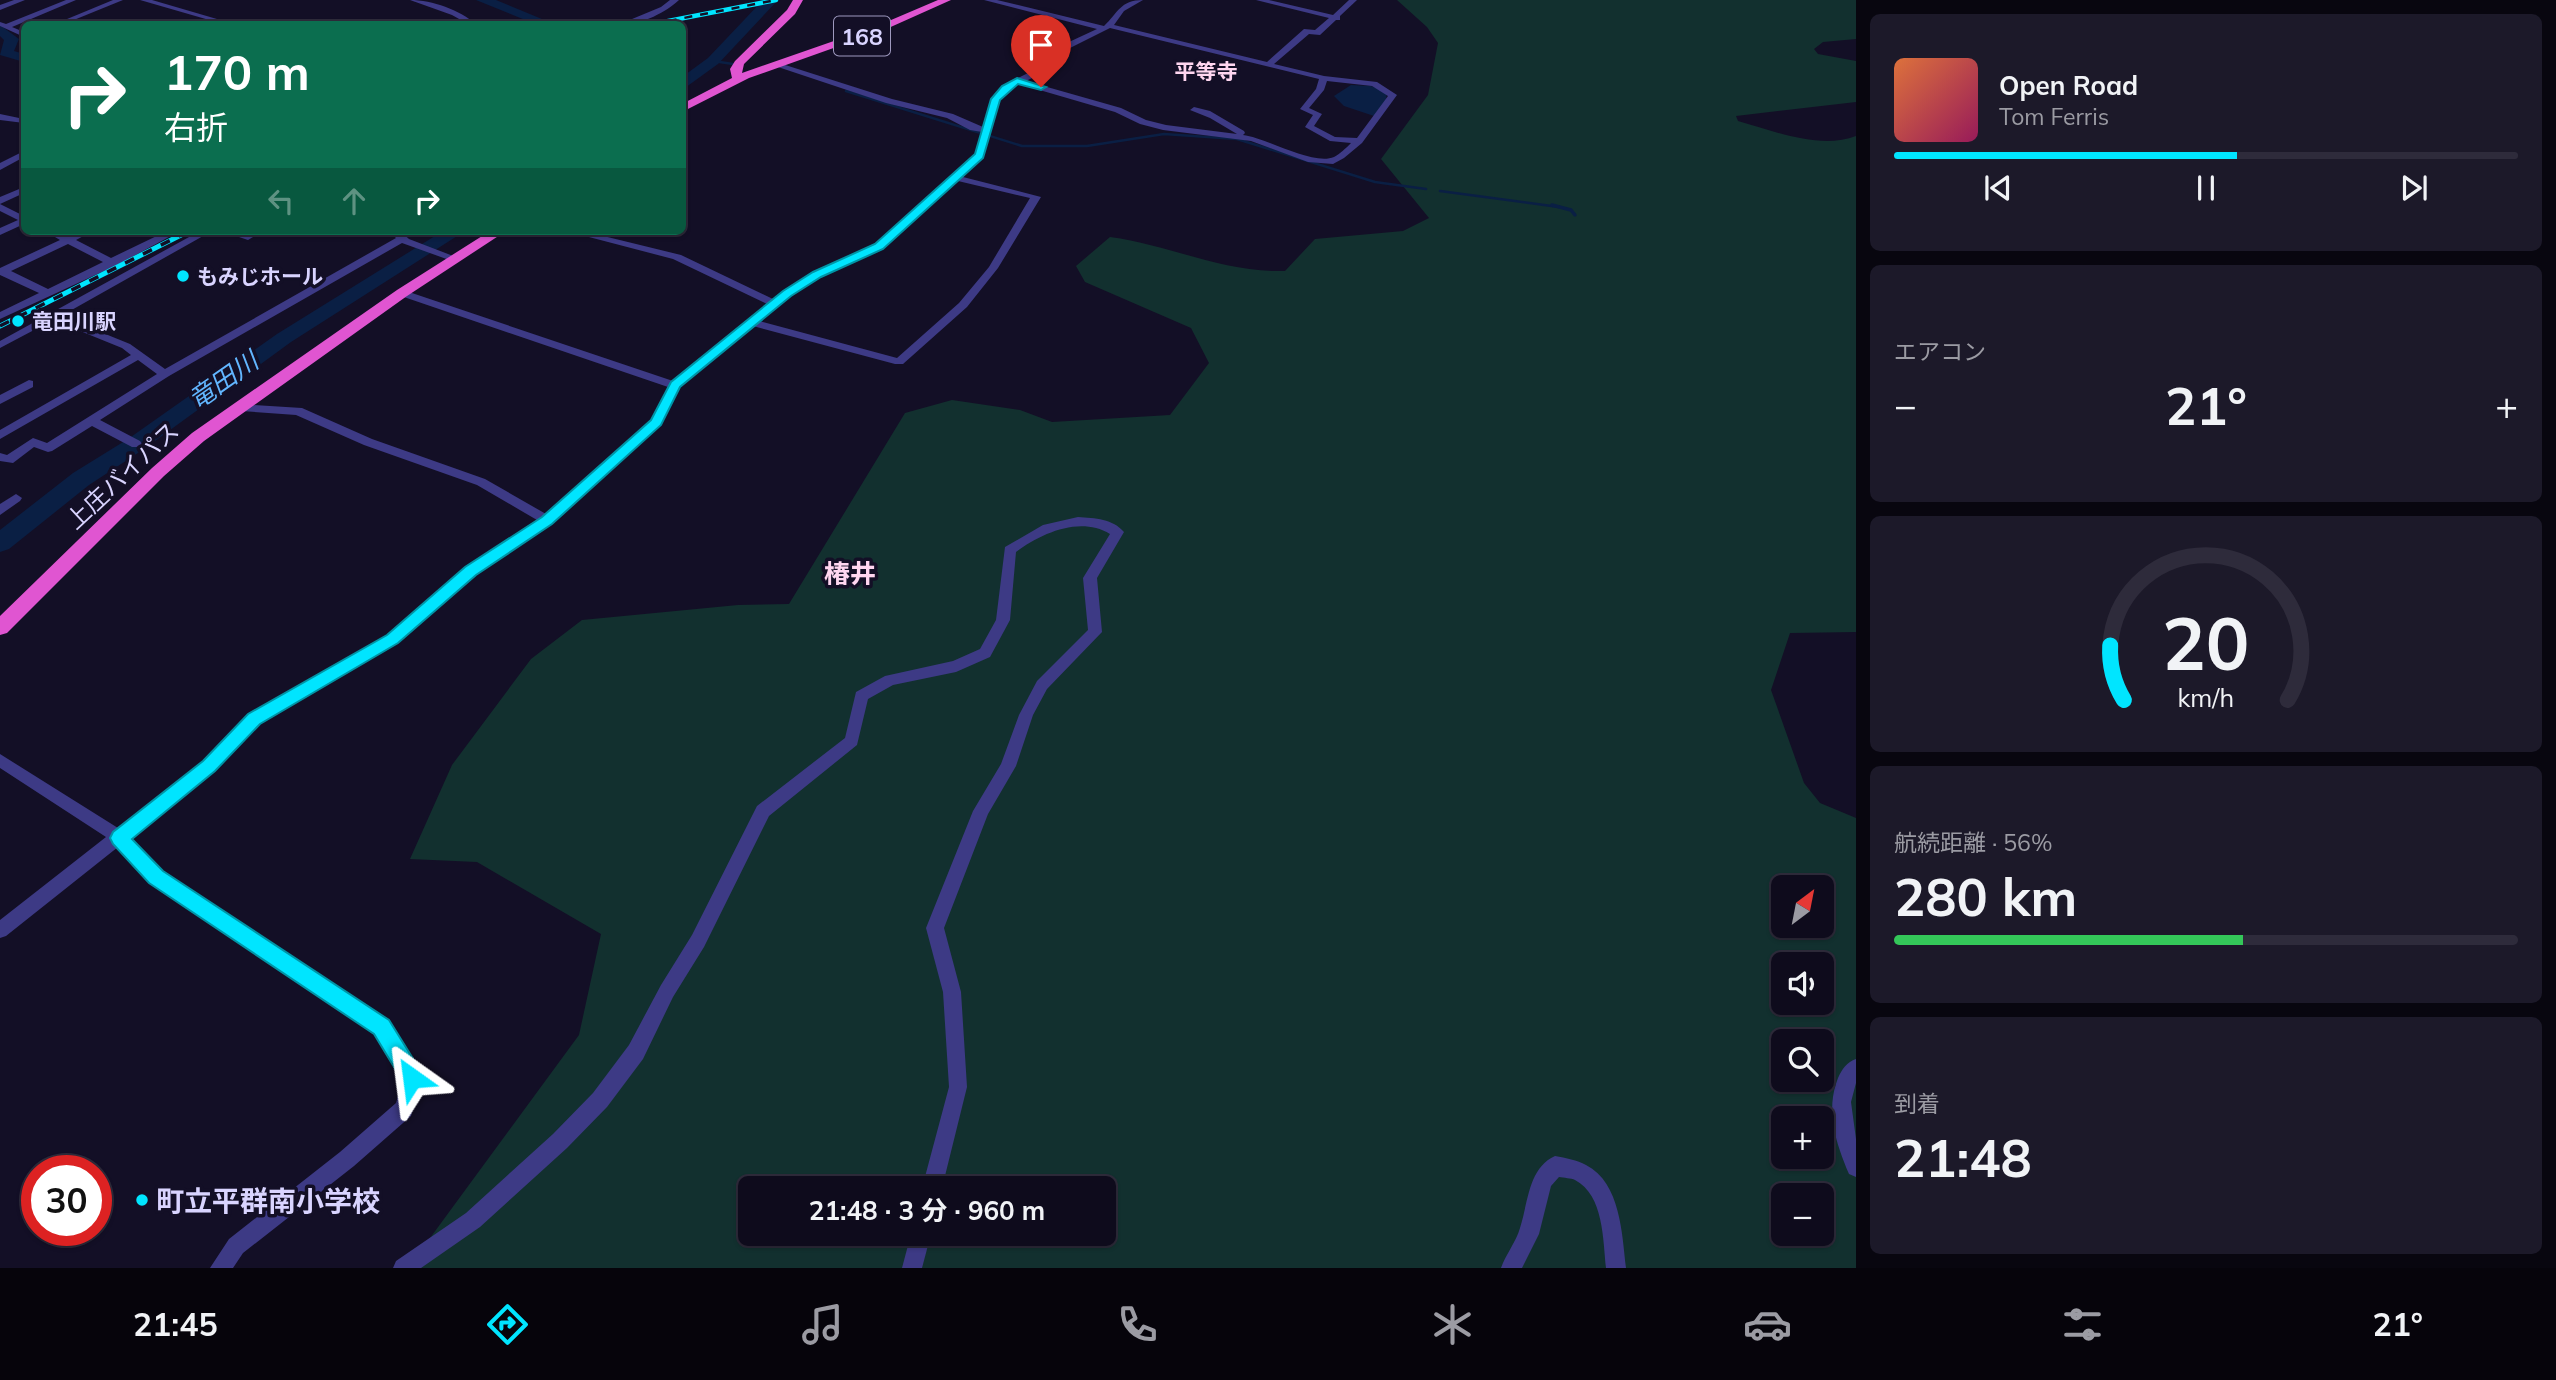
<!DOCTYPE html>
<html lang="ja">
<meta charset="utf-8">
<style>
:root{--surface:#0e0b1c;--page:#1c1929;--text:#f1f3f6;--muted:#9b9ba3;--line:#2e2b3b;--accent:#00e5ff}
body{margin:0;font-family:Mulish,"Noto Sans JP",sans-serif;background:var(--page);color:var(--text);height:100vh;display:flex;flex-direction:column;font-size:26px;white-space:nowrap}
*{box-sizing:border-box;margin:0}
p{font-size:23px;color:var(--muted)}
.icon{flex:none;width:38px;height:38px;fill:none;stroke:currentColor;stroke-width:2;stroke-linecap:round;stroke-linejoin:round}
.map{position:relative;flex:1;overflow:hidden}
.drawer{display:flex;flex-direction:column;gap:14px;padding:14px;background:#08060f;width:700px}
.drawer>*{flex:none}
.top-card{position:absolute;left:21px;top:21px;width:665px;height:214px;border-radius:10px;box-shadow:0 2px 5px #0004,0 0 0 2px var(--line);background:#0b6e4f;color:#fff;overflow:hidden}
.needle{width:46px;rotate:32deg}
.controls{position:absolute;left:1771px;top:875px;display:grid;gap:14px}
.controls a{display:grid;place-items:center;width:63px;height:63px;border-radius:10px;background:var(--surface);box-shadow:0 2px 5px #0004,0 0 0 2px var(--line);font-size:35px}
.speed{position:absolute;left:21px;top:1155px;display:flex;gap:14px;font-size:35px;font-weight:700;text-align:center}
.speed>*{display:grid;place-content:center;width:91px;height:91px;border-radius:50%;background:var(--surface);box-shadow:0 2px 5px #0004,0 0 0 2px var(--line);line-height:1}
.speed .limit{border:10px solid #d22;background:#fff;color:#111}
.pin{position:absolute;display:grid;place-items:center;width:60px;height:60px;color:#fff;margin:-72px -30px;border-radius:50% 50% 50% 0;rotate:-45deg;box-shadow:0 0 7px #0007}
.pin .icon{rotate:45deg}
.me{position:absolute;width:77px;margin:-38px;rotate:329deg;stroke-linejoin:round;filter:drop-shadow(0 0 5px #0008)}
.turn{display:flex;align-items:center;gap:24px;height:147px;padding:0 28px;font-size:32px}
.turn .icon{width:91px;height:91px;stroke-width:2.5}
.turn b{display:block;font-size:49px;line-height:60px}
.lanes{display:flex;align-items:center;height:66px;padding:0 28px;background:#0003;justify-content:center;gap:35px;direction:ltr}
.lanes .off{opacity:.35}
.big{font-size:52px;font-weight:700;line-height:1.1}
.drawer .card{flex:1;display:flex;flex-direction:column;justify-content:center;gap:10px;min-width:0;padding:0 24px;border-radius:10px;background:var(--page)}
.drawer .dial{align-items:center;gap:0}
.dial svg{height:182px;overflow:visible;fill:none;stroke:var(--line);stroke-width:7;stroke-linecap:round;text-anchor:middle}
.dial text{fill:var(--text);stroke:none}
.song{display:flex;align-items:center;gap:21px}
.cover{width:84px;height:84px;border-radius:10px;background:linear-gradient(135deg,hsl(20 70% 55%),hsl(330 70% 35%))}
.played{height:7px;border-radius:4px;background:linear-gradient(90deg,var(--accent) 55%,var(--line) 55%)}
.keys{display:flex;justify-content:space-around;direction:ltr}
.heat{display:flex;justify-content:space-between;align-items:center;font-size:38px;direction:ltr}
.charge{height:10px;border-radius:5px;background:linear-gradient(90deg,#34c759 56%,var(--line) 0)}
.trip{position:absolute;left:738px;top:1176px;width:378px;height:70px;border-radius:10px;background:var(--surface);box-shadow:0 2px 5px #0004,0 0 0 2px var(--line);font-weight:700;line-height:70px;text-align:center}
.tab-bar{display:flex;height:112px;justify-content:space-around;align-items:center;background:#06040b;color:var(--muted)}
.tab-bar .icon{width:49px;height:49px}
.tab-bar .on{color:var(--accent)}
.tab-bar b{font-size:32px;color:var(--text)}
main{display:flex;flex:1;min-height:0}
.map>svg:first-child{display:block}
.green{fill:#12302f;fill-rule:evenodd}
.water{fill:#0a1f44}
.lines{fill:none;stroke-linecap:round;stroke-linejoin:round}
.stream-far1{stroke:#0a1f44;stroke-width:2.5}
.stream{stroke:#0a1f44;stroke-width:3.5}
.river{fill:#0a1f44;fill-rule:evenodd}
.minor{fill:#3d3a85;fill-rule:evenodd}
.trunk{fill:#e055d1;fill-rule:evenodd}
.rail-far1-casing{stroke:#00e5ff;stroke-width:4.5}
.rail-casing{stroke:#00e5ff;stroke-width:5}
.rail-far1{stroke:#130f26;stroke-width:2.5;stroke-dasharray:8;stroke-linecap:butt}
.rail{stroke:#130f26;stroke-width:3.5;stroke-dasharray:10;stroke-linecap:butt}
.route{fill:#00e5ff;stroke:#0095a6;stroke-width:2}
.poi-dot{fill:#00e5ff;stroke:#130f26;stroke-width:2.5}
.labels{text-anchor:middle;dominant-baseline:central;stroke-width:7;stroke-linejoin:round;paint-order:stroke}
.far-neighbourhood-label{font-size:21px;font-weight:bold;fill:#ffd6f0;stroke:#130f26}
.far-poi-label{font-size:21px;font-weight:bold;fill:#d9d4ff;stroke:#130f26;text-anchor:start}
.shield{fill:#130f26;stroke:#9e99be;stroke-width:2}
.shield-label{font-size:23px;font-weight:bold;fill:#d9d4ff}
.street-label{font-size:24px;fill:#d9d4ff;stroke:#130f26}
.water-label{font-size:26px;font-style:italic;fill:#62b6ff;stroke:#130f26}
.neighbourhood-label{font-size:26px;font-weight:bold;fill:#ffd6f0;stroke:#130f26}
.near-poi-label{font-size:28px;font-weight:bold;fill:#d9d4ff;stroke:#130f26;text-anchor:start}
</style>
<main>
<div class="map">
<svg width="1856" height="1268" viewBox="0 0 1856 1268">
<rect width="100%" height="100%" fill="#130f26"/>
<path class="green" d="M1397,0H1856V39L1823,42L1814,49L1818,54L1856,61V102L1736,116L1738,121C1774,131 1820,150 1856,136V632L1790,633L1771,690L1804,783L1820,803L1856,818V1268H408L579,1035L601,934L477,862L410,859L452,765L531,659L582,620L738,605L789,604L905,413L952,400L1020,410L1052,422L1170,415L1209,363L1191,328L1085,282L1076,266L1110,237C1170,245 1224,273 1285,271L1315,239L1403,231L1429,218L1381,159L1428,95L1438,43L1427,27ZM1783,887H1822V926H1783ZM1783,964H1822V1003H1783ZM1783,1041H1822V1080H1783ZM1783,1118H1822V1157H1783ZM751,1188H1104V1234H751ZM1783,1195H1822V1234H1783Z"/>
<path class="water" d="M1351,85L1371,86L1387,92L1386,100L1374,116L1344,106L1334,96Z"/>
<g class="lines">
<g class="stream-far1">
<path d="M713,61L733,64"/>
<path d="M846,91L1022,146H1087L1164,134L1237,139L1375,182L1426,189"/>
<path d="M1440,191L1559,207"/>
</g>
<path class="stream" d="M1552,205L1571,210L1575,215"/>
<g class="river">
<path d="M476,0H496L554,24H535Z"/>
<path d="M763,0H778L718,64L682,90V77L708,58Z"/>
<path d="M0,25L19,39L14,51L24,54V62L0,55L4,40L0,36Z"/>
<path d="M443,231H465L291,342L144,449L89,485L9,549L0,552V530L73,473L128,439L277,334Z"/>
</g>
<g class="minor">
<path d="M14,0H25L0,10V5Z"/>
<path d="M66,0H76L12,27L24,32V37L0,26V22L6,24Z"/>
<path d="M113,0H123L64,24H55Z"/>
<path d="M140,0H152L234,24H223Z"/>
<path d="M410,0C433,0 459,10 476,24H468L452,15Z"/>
<path d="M670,0H679C665,13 639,26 620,24L661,7Z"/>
<path d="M984,0H997L1104,26C1118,13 1120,0 1143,0L1124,11L1114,25L1267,62L1304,29L1315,30L1329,18L1256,0H1269L1333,15L1349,0H1357L1340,16V20H1336L1320,35L1309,34L1274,64L1324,76L1377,82L1397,95L1362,143L1344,158L1333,164L1308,162L1251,141L1163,130L1140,124L1115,112L1019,84L1008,90L999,100L984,155L963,177L1041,197L998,268L967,307L903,364H895L753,326L680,387L660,425L552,523L475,574L397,643L259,723L214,771L130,838L162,872L388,1021L422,1078L411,1116L354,1166L243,1253L233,1268H210L229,1239L340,1152L396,1103L403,1079L376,1033L150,882L118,847L6,936L0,938V920L106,837L0,768V754L118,828L204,761L249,715L387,635L465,568L537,520L477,485L364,445L296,415L241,411L235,407L237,404L302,408L372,439L485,479L546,514L651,420L668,387L398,295V291H406L673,381L767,304L673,259L566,231H583L681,255L773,299L813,273L875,245L976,154L982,132L970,130L947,118L886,103L772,65L779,63L892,99L953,114L983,127L991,99L1002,86L1034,70L1056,48L1097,29ZM1110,28L1319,79L1316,89L1300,109L1313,115L1305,127L1330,141L1351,143C1346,148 1340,154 1334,157C1313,166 1267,138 1243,135L1245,133L1244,131L1210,111L1194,107L1190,110L1210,118L1237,134L1166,125L1146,120L1121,108L1026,81L1040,74L1062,52ZM1327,81L1372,86L1388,96L1357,138L1335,137L1314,126L1322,114L1309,108L1324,90ZM958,181L1030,198L989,267L959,303L897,358L759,321L791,295L821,277L883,249Z"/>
<path d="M0,114L24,119V123L0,120Z"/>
<path d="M24,151V157L0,170V163Z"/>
<path d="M24,187V193L0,204V197Z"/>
<path d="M0,204L24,216V224L0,235V228L18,220L0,211Z"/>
<path d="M45,231H58L68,236L80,231H93L76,240L111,258L167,231H180L117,265L0,319V312L39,293L0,275V268L60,240ZM68,244L103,262L48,289L11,271Z"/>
<path d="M200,231H212L61,316L130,344L165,369L396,238L389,231H400L409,239L461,259L452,261L402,243L169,376L100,420L140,441L142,444L140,447H132L92,426L52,451L48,452L34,447L13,463L0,461V453L7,455L33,438L47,443L157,374L138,360L0,439V430L131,355L122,348L53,320L0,348V341Z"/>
<path d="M221,231H237L253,237L248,240Z"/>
<path d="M29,380L33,381V387L0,404V395Z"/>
<path d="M16,494L22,498L20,501L0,515V504Z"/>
<path d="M1078,517C1095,518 1113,519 1124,532L1097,578L1102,632L1047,689L1033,715L1016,766L988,814L944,928L961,992L967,1087L942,1188H922L949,1087L943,992L926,928L973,811L1001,764L1019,715L1037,681L1088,630L1083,578L1110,534C1080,516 1042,533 1016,552L1010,620L990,657L956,672L893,685L868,699L857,745L769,816L704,947L673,997L643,1059L607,1107L567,1148L480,1227L421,1268H393L396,1261L466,1213L553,1134L593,1093L629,1045L661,985L692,935L757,806L845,738L856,692L885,676L953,661L980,649L996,620L1005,547L1043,525Z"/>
<path d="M1856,1059V1083L1851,1102L1856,1139V1177L1849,1174C1836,1143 1825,1111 1838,1078C1842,1069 1847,1062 1856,1059Z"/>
<path d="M1555,1156C1566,1158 1577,1160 1586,1165C1621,1183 1622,1235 1626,1268H1606C1603,1241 1604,1195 1575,1180C1571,1178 1564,1178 1559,1177L1551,1186L1539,1234L1522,1268H1501C1506,1254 1516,1242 1520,1228C1528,1204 1528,1168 1555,1156Z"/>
<path d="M911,1234H931L922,1268H902Z"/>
</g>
<g class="trunk">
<path d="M793,0H803L795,14L744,64L742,73L877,26L938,0H951L884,30L749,78L682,112V104L732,78L730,69L735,61L787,10Z"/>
<path d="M490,231H506L407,296L204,441L164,476L7,633L0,635V616L152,468L192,433L397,290Z"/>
</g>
<g class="rail-far1-casing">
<path id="rail-far1" d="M653,24L776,0"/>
</g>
<g class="rail-casing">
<path id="rail" d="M0,326L189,231"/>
</g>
<use href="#rail-far1" class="rail-far1"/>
<use href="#rail" class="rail"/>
</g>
<path class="route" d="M1017,78L1046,87L1041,90L1018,84L1000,100L983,158L883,249L821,277L791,296L680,387L661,425L552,524L476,575L398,643L260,724L215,771L132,839L163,871L389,1020L420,1070L423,1078L420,1085L412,1088L405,1085L374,1034L149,883L113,844L110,838L113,832L203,761L248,714L387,635L465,567L542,517L651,420L671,382L783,291L813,272L875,244L975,154L991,99L1002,86Z"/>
<g class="poi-dot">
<circle cx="183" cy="276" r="7"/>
<circle cx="18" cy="321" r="7"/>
<circle cx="142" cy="1200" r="7"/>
</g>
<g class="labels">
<g class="far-neighbourhood-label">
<text x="1206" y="71">平等寺</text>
</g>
<g class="far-poi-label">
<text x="197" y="276">もみじホール</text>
<text x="32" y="321">竜田川駅</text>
</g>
<rect class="shield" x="834" y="16.5" width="56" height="39" rx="5"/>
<g class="shield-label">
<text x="862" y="36">168</text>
</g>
<g class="street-label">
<text transform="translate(122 475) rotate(-43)">上庄バイパス</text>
</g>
<g class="water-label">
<text transform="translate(223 380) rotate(-35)">竜田川</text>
</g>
<g class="neighbourhood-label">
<text x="850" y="573">椿井</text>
</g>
<g class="near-poi-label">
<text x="156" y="1200">町立平群南小学校</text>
</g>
</g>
</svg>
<div class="controls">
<a><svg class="needle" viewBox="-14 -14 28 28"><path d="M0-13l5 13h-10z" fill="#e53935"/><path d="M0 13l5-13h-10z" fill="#9b9ba3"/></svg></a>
<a><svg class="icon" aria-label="sound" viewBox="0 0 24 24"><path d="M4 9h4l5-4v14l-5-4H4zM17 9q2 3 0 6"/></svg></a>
<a><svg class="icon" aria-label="search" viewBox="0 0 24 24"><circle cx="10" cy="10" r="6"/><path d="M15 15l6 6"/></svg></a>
<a>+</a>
<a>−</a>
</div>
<div class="speed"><div class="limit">30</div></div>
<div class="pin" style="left:1041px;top:87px;background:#d93025"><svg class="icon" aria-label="arrive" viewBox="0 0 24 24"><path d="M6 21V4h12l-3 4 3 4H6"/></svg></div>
<svg class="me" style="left:412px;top:1078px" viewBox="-20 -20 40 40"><path d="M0-17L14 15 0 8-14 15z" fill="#00e5ff" stroke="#fff" stroke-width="4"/></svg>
<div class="trip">21:48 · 3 分 · 960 m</div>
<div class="top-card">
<div class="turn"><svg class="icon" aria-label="right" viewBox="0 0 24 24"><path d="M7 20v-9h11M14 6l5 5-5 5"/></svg><div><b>170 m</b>右折</div></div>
<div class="lanes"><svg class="icon off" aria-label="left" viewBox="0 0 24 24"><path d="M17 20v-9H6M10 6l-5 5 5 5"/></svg><svg class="icon off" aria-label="ahead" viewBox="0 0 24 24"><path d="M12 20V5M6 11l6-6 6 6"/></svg><svg class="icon" aria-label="right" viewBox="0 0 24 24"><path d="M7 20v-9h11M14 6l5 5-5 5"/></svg></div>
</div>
</div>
<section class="drawer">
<div class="card">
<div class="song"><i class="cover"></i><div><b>Open Road</b><p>Tom Ferris</p></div></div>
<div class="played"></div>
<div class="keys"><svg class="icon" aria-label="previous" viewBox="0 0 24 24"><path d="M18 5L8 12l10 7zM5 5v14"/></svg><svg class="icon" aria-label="pause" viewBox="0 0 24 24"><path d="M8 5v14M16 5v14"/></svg><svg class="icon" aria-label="next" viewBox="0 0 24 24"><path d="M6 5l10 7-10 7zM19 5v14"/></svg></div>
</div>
<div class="card"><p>エアコン</p>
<div class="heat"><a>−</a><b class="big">21°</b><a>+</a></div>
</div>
<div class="card dial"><svg viewBox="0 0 100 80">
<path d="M14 69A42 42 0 1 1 86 69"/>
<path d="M14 69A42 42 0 0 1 8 45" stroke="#00e5ff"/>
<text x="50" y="56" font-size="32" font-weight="700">20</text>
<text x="50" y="72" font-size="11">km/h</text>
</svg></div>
<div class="card"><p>航続距離 · 56%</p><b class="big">280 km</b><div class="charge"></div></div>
<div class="card"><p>到着</p><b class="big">21:48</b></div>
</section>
</main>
<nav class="tab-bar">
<b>21:45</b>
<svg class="icon on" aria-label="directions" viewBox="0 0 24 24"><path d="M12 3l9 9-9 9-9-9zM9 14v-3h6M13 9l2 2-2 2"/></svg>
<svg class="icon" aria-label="music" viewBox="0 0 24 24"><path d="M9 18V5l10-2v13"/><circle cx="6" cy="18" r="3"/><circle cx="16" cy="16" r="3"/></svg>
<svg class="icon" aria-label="phone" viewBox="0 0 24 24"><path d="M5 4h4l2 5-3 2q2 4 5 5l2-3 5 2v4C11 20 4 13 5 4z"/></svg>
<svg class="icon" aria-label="climate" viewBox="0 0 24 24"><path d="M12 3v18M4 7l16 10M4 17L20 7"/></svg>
<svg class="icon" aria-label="car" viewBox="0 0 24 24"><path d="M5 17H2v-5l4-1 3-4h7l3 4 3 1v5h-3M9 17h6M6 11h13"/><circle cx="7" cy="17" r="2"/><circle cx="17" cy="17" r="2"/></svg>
<svg class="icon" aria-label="filters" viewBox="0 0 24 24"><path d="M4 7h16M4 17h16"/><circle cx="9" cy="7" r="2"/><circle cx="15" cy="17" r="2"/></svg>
<b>21°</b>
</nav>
